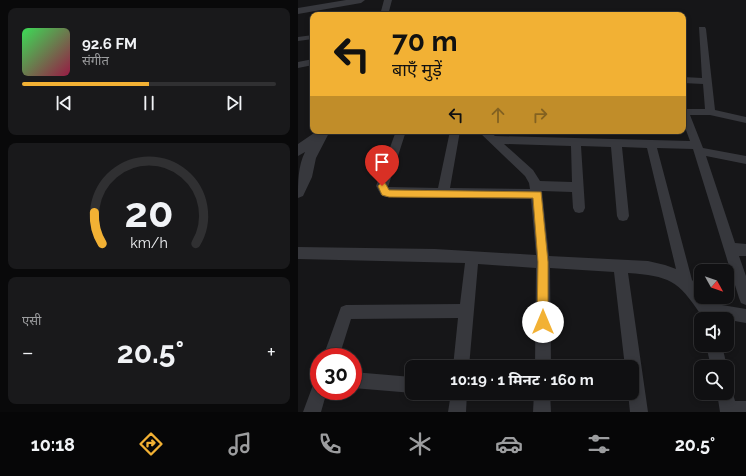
<!DOCTYPE html>
<html lang="hi">
<meta charset="utf-8">
<style>
:root{--surface:#101012;--page:#19191b;--text:#f1f3f6;--muted:#9c9d9f;--line:#303032;--accent:#f2b134}
body{margin:0;font-family:Raleway,"Noto Sans Devanagari",sans-serif;background:var(--page);color:var(--text);height:100vh;display:flex;flex-direction:column;font-size:15px;white-space:nowrap}
*{box-sizing:border-box;margin:0}
p{font-size:13px;color:var(--muted)}
.icon{flex:none;width:22px;height:22px;fill:none;stroke:currentColor;stroke-width:2;stroke-linecap:round;stroke-linejoin:round}
.map{position:relative;flex:1;overflow:hidden}
.panel{display:flex;flex-direction:column;gap:8px;padding:8px;background:#09090a;width:298px}
.panel>*{flex:none}
.guide{position:absolute;left:12px;top:12px;width:376px;height:122px;border-radius:8px;box-shadow:0 2px 6px #0003,0 0 0 1px var(--line);background:#f2b134;color:#111;overflow:hidden}
.needle{width:26px;rotate:130deg}
.buttons{position:absolute;left:396px;top:264px;display:grid;gap:8px}
.buttons a{display:grid;place-items:center;width:40px;height:40px;border-radius:8px;background:var(--surface);box-shadow:0 2px 6px #0003,0 0 0 1px var(--line);font-size:20px}
.speed{position:absolute;left:12px;top:348px;display:flex;gap:8px;font-size:20px;font-weight:700;text-align:center}
.speed>*{display:grid;place-content:center;width:52px;height:52px;border-radius:50%;background:var(--surface);box-shadow:0 2px 6px #0003,0 0 0 1px var(--line);line-height:1}
.speed .limit{border:6px solid #d22;background:#fff;color:#111}
.pin{position:absolute;display:grid;place-items:center;width:34px;height:34px;color:#fff;margin:-41px -17px;border-radius:50% 50% 50% 0;rotate:-45deg;box-shadow:0 0 4px #0007}
.pin .icon{rotate:45deg}
.me{position:absolute;width:44px;margin:-22px;rotate:0deg;stroke-linejoin:round;filter:drop-shadow(0 0 3px #0008)}
.turn{display:flex;align-items:center;gap:14px;height:84px;padding:0 16px;font-size:18px}
.turn .icon{width:52px;height:52px;stroke-width:2.5}
.turn b{display:block;font-size:28px;line-height:34px}
.lanes{display:flex;align-items:center;height:38px;padding:0 16px;background:#0003;justify-content:center;gap:20px;direction:ltr}
.lanes .off{opacity:.35}
.big{font-size:30px;font-weight:700;line-height:1.1}
.panel .card{flex:1;display:flex;flex-direction:column;justify-content:center;gap:6px;min-width:0;padding:0 14px;border-radius:8px;background:var(--page)}
.panel .dial{align-items:center;gap:0}
.dial svg{height:104px;overflow:visible;fill:none;stroke:var(--line);stroke-width:7;stroke-linecap:round;text-anchor:middle}
.dial text{fill:var(--text);stroke:none}
.song{display:flex;align-items:center;gap:12px}
.cover{width:48px;height:48px;border-radius:6px;background:linear-gradient(135deg,hsl(130 70% 55%),hsl(340 70% 35%))}
.played{height:4px;border-radius:2px;background:linear-gradient(90deg,var(--accent) 50%,var(--line) 50%)}
.keys{display:flex;justify-content:space-around;direction:ltr}
.heat{display:flex;justify-content:space-between;align-items:center;font-size:22px;direction:ltr}
.trip{position:absolute;left:107px;top:360px;width:234px;height:40px;border-radius:8px;background:var(--surface);box-shadow:0 2px 6px #0003,0 0 0 1px var(--line);font-weight:700;line-height:40px;text-align:center}
.menu{display:flex;height:64px;justify-content:space-around;align-items:center;background:#060607;color:var(--muted)}
.menu .icon{width:28px;height:28px}
.menu .selected{color:var(--accent)}
.menu b{font-size:18px;color:var(--text)}
main{display:flex;flex:1;min-height:0}
.map>svg:first-child{display:block}
.lines{fill:none;stroke-linecap:round;stroke-linejoin:round}
.minor{fill:#37383d;fill-rule:evenodd}
.tertiary{fill:#37383d;fill-rule:evenodd}
.route{fill:#f2b134;stroke:#9d7322}
</style>
<main>
<section class="panel">
<div class="card">
<div class="song"><i class="cover"></i><div><b>92.6 FM</b><p>संगीत</p></div></div>
<div class="played"></div>
<div class="keys"><svg class="icon" aria-label="previous" viewBox="0 0 24 24"><path d="M18 5L8 12l10 7zM5 5v14"/></svg><svg class="icon" aria-label="pause" viewBox="0 0 24 24"><path d="M8 5v14M16 5v14"/></svg><svg class="icon" aria-label="next" viewBox="0 0 24 24"><path d="M6 5l10 7-10 7zM19 5v14"/></svg></div>
</div>
<div class="card dial"><svg viewBox="0 0 100 80">
<path d="M14 69A42 42 0 1 1 86 69"/>
<path d="M14 69A42 42 0 0 1 8 45" stroke="#f2b134"/>
<text x="50" y="56" font-size="32" font-weight="700">20</text>
<text x="50" y="72" font-size="11">km/h</text>
</svg></div>
<div class="card"><p>एसी</p>
<div class="heat"><a>−</a><b class="big">20.5°</b><a>+</a></div>
</div>
</section>
<div class="map">
<svg width="448" height="412" viewBox="0 0 448 412">
<rect width="100%" height="100%" fill="#161618"/>
<g class="lines">
<g class="minor">
<path d="M226,12H232L233,15H225Z"/>
<path d="M401,27H407L408,29L417,110L448,117V123L412,115H392L405,148L448,156V164L408,156L437,243L448,244V256H441L448,276V305L443,303L441,298L395,149L359,148L394,280L403,290V297H408L412,303L448,309V323L403,315C380,280 371,276 330,273L350,412H332L330,393H334V367H327L316,272L252,268L253,367H237L238,268L180,264L171,367H155L160,318L53,319L41,357H25L43,307L48,305L162,304L167,263L0,259V247L137,249L238,255L233,199L87,197L83,195L78,186L98,131H108L90,187L140,188L152,131H162L152,188L232,189L231,183L227,176L180,131H191L197,136L392,141L385,122V109H407L405,84L385,83V77L404,78ZM206,144L273,146L274,182L242,181L235,170ZM283,146L313,147L319,216L321,220L325,221L329,220L331,216L324,147L349,148L378,269L367,265L350,261L251,256L244,191L274,192L275,208L277,212L281,213L285,212L287,208Z"/>
<path d="M15,35V39L0,41V37Z"/>
<path d="M15,59V65L0,68V62Z"/>
<path d="M408,345H424L429,367H413Z"/>
<path d="M55,372L114,377L115,393L55,388Z"/>
<path d="M21,383V391H29L23,412H5L15,385Z"/>
<path d="M429,385L433,387L437,401H448V412H422L419,393H429Z"/>
<path d="M153,393H169L168,412H150Z"/>
<path d="M236,393H252L253,412H235Z"/>
</g>
<g class="tertiary">
<path d="M48,0H67L63,3L0,14V8Z"/>
<path d="M86,0H94L90,15H82Z"/>
<path d="M19,131H32L18,158L14,177L5,196L0,198C0,182 0,166 7,152L0,156V144Z"/>
</g>
</g>
<path class="route" d="M84,182L87,183L91,190L243,192L250,262V322L249,326L245,327L241,326L239,322L240,262L235,198L91,197L84,195L80,186Z"/>
</svg>
<div class="buttons">
<a><svg class="needle" viewBox="-14 -14 28 28"><path d="M0-13l5 13h-10z" fill="#e53935"/><path d="M0 13l5-13h-10z" fill="#9c9d9f"/></svg></a>
<a><svg class="icon" aria-label="sound" viewBox="0 0 24 24"><path d="M4 9h4l5-4v14l-5-4H4zM17 9q2 3 0 6"/></svg></a>
<a><svg class="icon" aria-label="search" viewBox="0 0 24 24"><circle cx="10" cy="10" r="6"/><path d="M15 15l6 6"/></svg></a>
</div>
<div class="speed"><div class="limit">30</div></div>
<div class="pin" style="left:84px;top:186px;background:#d93025"><svg class="icon" aria-label="arrive" viewBox="0 0 24 24"><path d="M6 21V4h12l-3 4 3 4H6"/></svg></div>
<svg class="me" style="left:245px;top:322px" viewBox="-20 -20 40 40"><circle r="19" fill="#fff"/><path d="M0-13L10 11 0 6-10 11z" fill="#f2b134"/></svg>
<div class="trip">10:19 · 1 मिनट · 160 m</div>
<div class="guide">
<div class="turn"><svg class="icon" aria-label="left" viewBox="0 0 24 24"><path d="M17 20v-9H6M10 6l-5 5 5 5"/></svg><div><b>70 m</b>बाएँ मुड़ें</div></div>
<div class="lanes"><svg class="icon" aria-label="left" viewBox="0 0 24 24"><path d="M17 20v-9H6M10 6l-5 5 5 5"/></svg><svg class="icon off" aria-label="ahead" viewBox="0 0 24 24"><path d="M12 20V5M6 11l6-6 6 6"/></svg><svg class="icon off" aria-label="right" viewBox="0 0 24 24"><path d="M7 20v-9h11M14 6l5 5-5 5"/></svg></div>
</div>
</div>
</main>
<nav class="menu">
<b>10:18</b>
<svg class="icon selected" aria-label="directions" viewBox="0 0 24 24"><path d="M12 3l9 9-9 9-9-9zM9 14v-3h6M13 9l2 2-2 2"/></svg>
<svg class="icon" aria-label="music" viewBox="0 0 24 24"><path d="M9 18V5l10-2v13"/><circle cx="6" cy="18" r="3"/><circle cx="16" cy="16" r="3"/></svg>
<svg class="icon" aria-label="phone" viewBox="0 0 24 24"><path d="M5 4h4l2 5-3 2q2 4 5 5l2-3 5 2v4C11 20 4 13 5 4z"/></svg>
<svg class="icon" aria-label="climate" viewBox="0 0 24 24"><path d="M12 3v18M4 7l16 10M4 17L20 7"/></svg>
<svg class="icon" aria-label="car" viewBox="0 0 24 24"><path d="M5 17H2v-5l4-1 3-4h7l3 4 3 1v5h-3M9 17h6M6 11h13"/><circle cx="7" cy="17" r="2"/><circle cx="17" cy="17" r="2"/></svg>
<svg class="icon" aria-label="filters" viewBox="0 0 24 24"><path d="M4 7h16M4 17h16"/><circle cx="9" cy="7" r="2"/><circle cx="15" cy="17" r="2"/></svg>
<b>20.5°</b>
</nav>
